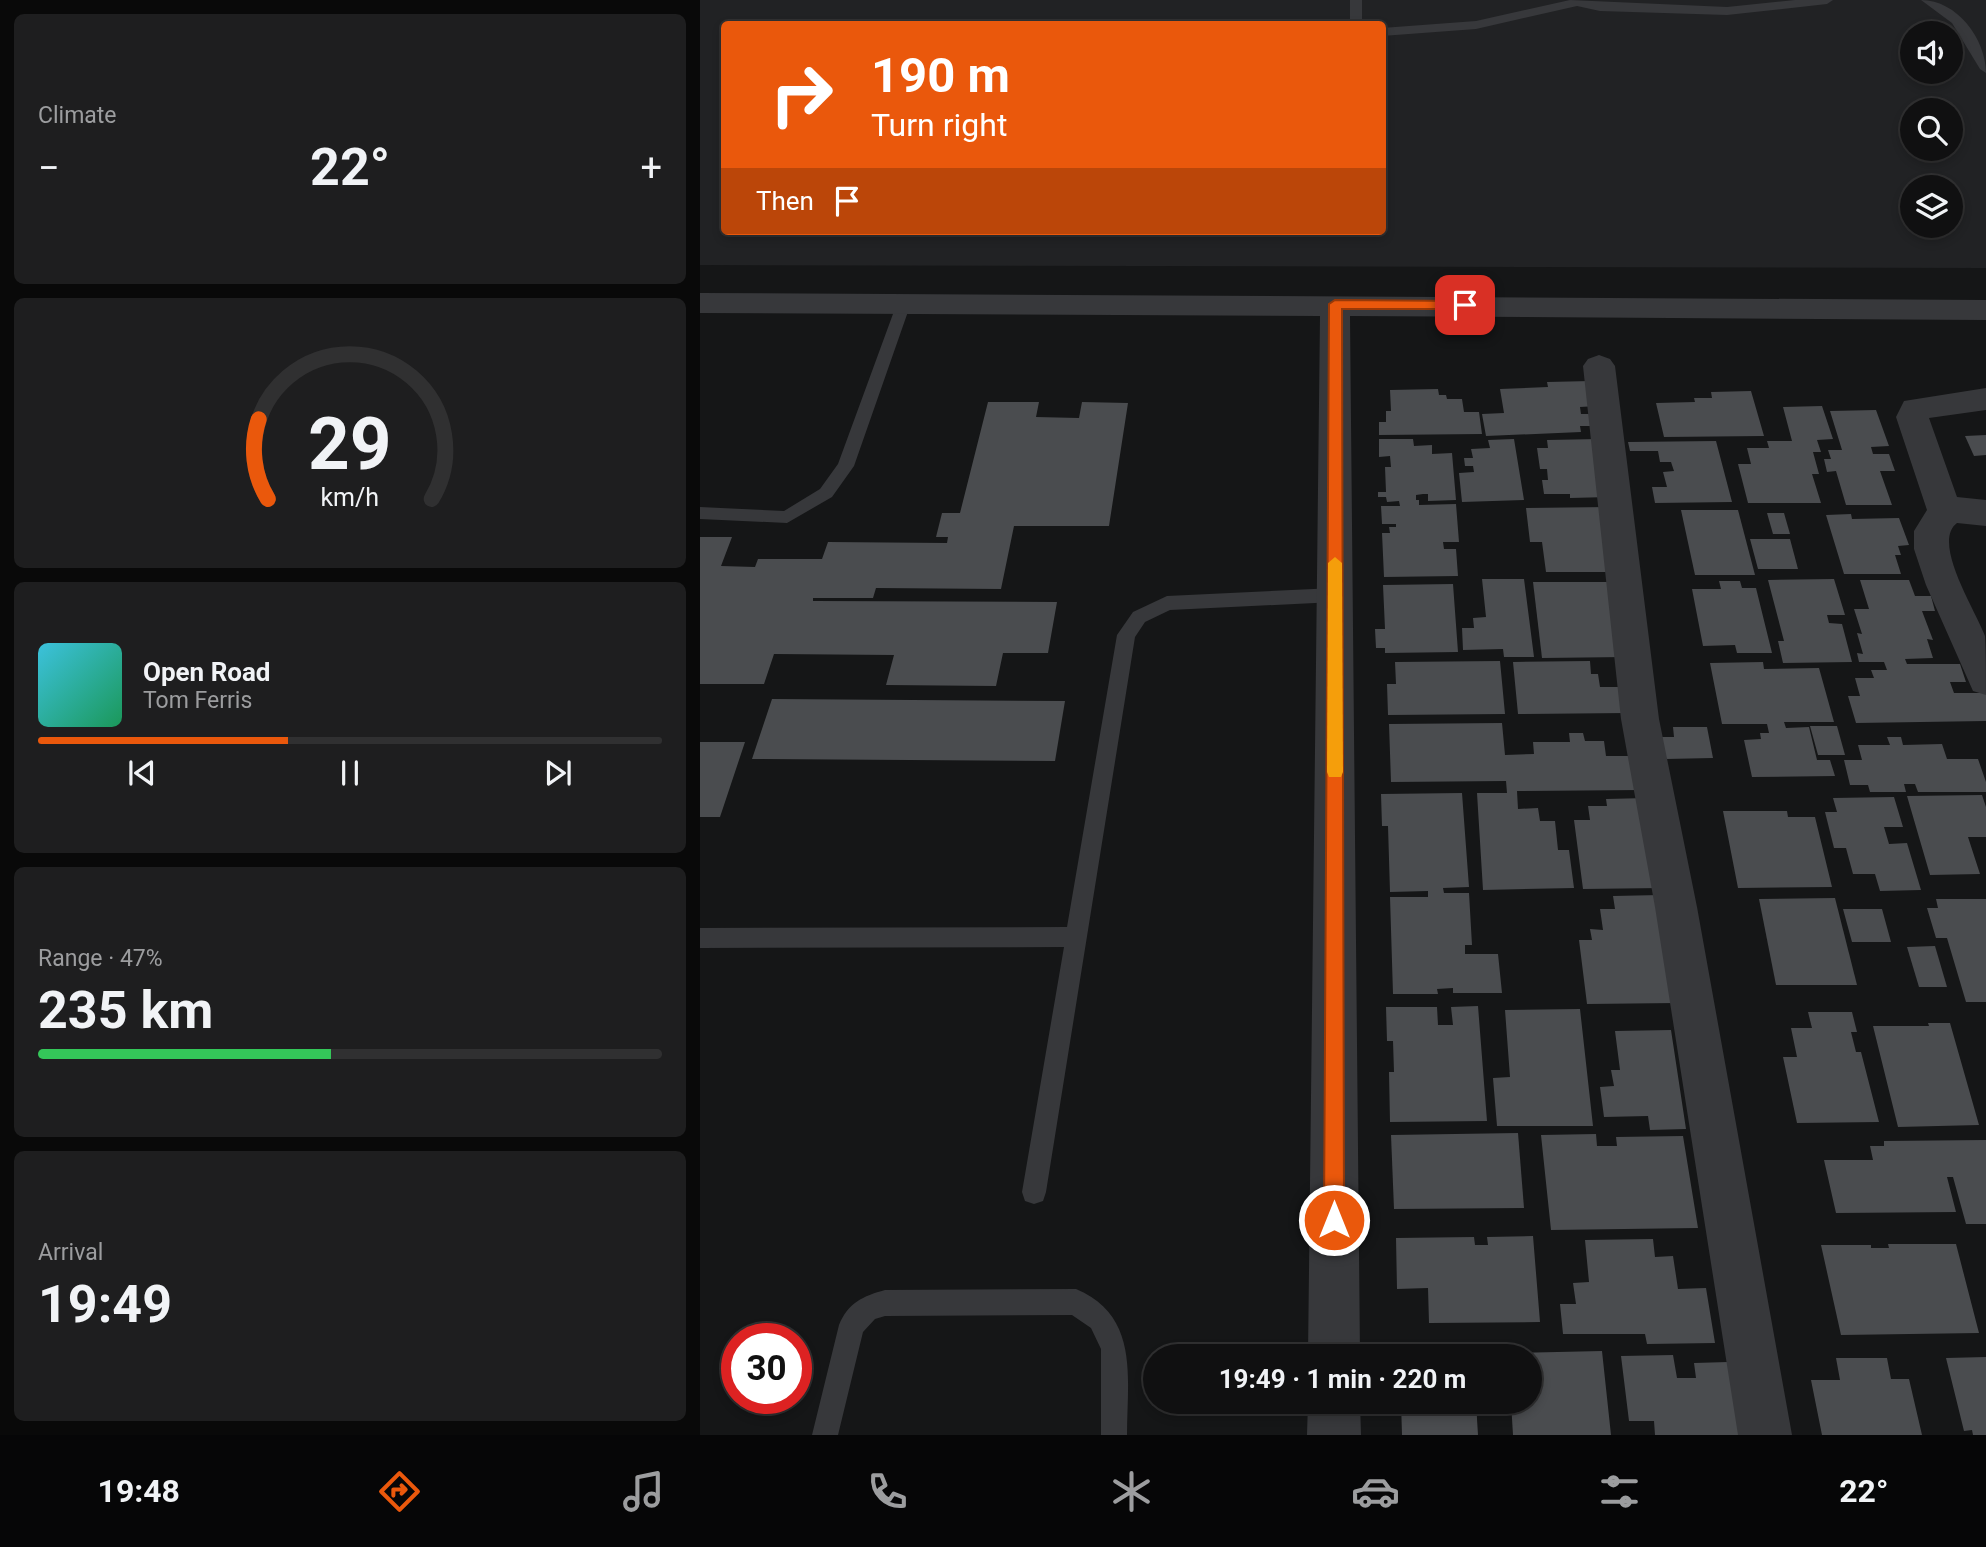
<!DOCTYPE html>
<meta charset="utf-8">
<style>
:root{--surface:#101011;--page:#1e1e1f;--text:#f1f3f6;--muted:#9c9d9f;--line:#303031;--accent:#ea580c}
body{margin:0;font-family:Roboto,sans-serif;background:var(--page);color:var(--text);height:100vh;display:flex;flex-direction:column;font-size:26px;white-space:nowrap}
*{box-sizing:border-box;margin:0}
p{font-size:23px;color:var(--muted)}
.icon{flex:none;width:38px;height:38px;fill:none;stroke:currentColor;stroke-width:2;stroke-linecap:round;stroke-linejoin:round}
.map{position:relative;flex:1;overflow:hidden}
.panel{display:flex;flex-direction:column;gap:14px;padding:14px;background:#090909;width:700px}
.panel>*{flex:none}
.banner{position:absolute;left:21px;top:21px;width:665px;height:214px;border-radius:7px;box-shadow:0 4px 10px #0003,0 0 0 2px var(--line);background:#ea580c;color:#fff;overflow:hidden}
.tools{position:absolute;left:1200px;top:21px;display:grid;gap:14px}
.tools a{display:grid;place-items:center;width:63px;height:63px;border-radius:50%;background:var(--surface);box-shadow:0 4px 10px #0003,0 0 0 2px var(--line);font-size:35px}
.speed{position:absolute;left:21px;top:1323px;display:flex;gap:14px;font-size:35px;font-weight:700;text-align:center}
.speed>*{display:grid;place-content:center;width:91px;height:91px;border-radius:50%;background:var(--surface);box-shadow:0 4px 10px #0003,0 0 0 2px var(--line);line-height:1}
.speed .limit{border:10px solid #d22;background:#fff;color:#111}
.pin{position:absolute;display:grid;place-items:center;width:60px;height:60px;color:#fff;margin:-30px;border-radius:14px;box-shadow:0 4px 10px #0006}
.me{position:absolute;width:77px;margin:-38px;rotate:0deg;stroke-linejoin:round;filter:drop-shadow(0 0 5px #0008)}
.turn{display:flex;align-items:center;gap:24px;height:147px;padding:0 35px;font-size:32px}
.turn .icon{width:91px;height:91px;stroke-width:2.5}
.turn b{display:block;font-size:49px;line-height:60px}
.then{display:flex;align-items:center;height:66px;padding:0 35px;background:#0003;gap:14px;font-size:26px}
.big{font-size:52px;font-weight:700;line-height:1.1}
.panel .card{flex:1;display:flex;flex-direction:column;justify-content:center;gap:10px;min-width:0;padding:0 24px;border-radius:10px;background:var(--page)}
.panel .dial{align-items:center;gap:0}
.dial svg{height:182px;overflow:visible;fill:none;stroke:var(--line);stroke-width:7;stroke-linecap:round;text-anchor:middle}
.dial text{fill:var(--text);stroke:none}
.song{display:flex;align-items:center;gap:21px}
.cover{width:84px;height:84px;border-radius:10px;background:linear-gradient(135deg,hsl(190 70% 55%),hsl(150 70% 35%))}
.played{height:7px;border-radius:4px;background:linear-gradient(90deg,var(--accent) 40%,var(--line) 40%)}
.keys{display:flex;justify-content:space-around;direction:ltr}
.heat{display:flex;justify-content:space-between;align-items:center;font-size:38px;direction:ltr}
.charge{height:10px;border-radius:5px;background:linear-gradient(90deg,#34c759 47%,var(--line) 0)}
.trip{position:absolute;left:443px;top:1344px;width:399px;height:70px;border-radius:35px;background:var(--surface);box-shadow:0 4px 10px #0003,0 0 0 2px var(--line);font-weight:700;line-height:70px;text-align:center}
.dock{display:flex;height:112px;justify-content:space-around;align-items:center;background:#060607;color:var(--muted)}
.dock .icon{width:49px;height:49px}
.dock .on{color:var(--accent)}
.dock b{font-size:32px;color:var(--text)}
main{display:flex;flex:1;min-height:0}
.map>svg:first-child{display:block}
.built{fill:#212224;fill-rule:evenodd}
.building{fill:#4a4c4f}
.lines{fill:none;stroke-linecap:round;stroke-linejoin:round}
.lane{fill:#37383b;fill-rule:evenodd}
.street{fill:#37383b;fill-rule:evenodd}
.route{fill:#ea580c;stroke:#983908;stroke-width:2}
.slow{fill:#f59e0b}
</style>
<main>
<section class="panel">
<div class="card"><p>Climate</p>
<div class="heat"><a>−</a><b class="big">22°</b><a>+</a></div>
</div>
<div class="card dial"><svg viewBox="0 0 100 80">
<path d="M14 69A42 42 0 1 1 86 69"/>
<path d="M14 69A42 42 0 0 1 10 34" stroke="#ea580c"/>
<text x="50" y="56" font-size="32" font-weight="700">29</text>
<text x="50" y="72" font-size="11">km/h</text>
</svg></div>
<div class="card">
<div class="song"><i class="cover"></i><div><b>Open Road</b><p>Tom Ferris</p></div></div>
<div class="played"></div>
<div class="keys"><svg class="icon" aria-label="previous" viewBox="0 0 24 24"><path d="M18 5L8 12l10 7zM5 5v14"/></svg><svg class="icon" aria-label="pause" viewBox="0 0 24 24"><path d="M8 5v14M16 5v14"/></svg><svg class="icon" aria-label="next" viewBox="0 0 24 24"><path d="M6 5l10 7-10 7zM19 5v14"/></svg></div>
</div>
<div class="card"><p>Range · 47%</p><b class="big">235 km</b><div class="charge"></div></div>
<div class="card"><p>Arrival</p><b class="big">19:49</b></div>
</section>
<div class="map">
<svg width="1286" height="1435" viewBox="0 0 1286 1435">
<rect width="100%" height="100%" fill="#151617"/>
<path class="built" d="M0,0H1286V268L0,265ZM24,24H682V231H24ZM1213,33H1251V72H1213ZM1213,110H1251V149H1213ZM1213,187H1251V226H1213Z"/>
<g class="building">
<path d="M891,381L897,406L880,407L881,414H899L902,426H880L881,432L786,436L782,414L804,413L800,389L848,387L847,382Z"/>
<path d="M738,389L739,395H746L747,399H762L764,412H779L782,434L679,435V422H686V411H691L690,390Z"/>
<path d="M1051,391L1064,436L964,437L956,403L995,402L994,398H1012L1011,392Z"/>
<path d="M288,402H339L336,417L379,418L382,402L428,403L409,526H314L301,589L176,588L173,598H113V601L357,602L348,653H303L296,686L186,685L194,655L74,654L64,684H0V537H32L21,566L55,567L58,559H122L128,542L247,543L248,537H236L242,513H260Z"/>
<path d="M1122,406L1133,439L1117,440L1121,452H1113L1119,474H1112L1121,503H1048L1038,464H1051L1047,448H1069L1067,441H1092L1083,407Z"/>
<path d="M1176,410L1189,446L1171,447L1173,454H1189L1195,471H1180L1192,505H1146L1136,471L1127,472L1124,459H1131L1128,450H1142L1130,411Z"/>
<path d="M1286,435V455L1274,456L1265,436Z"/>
<path d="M679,439H713L714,446L732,445V454L752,453L756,500L728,501V494H723L716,495V500H719V505L756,504L759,542H743L744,549H756L758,576L684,577L682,533H690L689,527H696V524H682L681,506H700L699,501L687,502L686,497H678V492H686L685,467H691L690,456L679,457Z"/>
<path d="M814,439L824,500L762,502L759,473L774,472L773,466H765L764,458H773L771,449L790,448L788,440Z"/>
<path d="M899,439L909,497L870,498V494H844L842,480H848L847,469H840L837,448H848L847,440Z"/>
<path d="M1016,441L1032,502L955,503L952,487H967L963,472L974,471L971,462H960L958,451H930L928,442Z"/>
<path d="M908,507V572H846L842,542H830L826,508Z"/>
<path d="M981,510H1038L1055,575H995Z"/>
<path d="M1067,513H1084L1090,534H1073Z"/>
<path d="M1151,514L1152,519L1199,518L1209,545L1198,546L1201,555H1195L1201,574H1144L1126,515Z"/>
<path d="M1050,539H1090L1098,569H1058Z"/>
<path d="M782,579H824L834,657H804L803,649L763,650L762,628H774L773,618L786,617Z"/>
<path d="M1134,579L1145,615H1127L1129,623L1142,624L1152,662L1083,663L1078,641H1084L1068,580Z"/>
<path d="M1160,580H1209L1215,596H1231L1235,611H1222L1233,640L1227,639L1233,658L1205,659L1207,664H1260L1266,682H1250L1254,693H1286V721L1156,723L1148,696H1160L1155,678H1174L1171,670H1187L1184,662H1159L1157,653L1163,654L1157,633L1162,634L1154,609H1169Z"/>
<path d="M1019,581H1040L1042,588H1056L1072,653H1037L1035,645L1003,646L992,589H1021Z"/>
<path d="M833,582H913L926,657L842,658Z"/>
<path d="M753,584L758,652L685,653V648H676L675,629H685L683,585Z"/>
<path d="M800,661L805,714L688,715L687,684H696L695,662Z"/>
<path d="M890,661L891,674H898L900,687H923L927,713L818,714L813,662Z"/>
<path d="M1063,662L1064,669L1119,668L1134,722H1084L1086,728L1109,727L1117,760H1130L1135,776L1052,777L1044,740L1061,739L1060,733H1069L1067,724H1022L1010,663Z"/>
<path d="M72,699L365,701L355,761L52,759Z"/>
<path d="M802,723L805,755L834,754L833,742H870L869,733H883L885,741H904L906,756H936L942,790L817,791L818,809L838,808L840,821H855L858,850H869L874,888L783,890L777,793H807L806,781L691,782L689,724Z"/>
<path d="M1110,726H1137L1145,755H1118Z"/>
<path d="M973,727H1007L1013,758L966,759L962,737H974Z"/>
<path d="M1187,737H1201L1203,745L1242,744L1247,759H1278L1286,782V792H1218L1215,784H1204L1206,792H1170L1168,785H1150L1144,760H1162L1158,745H1190Z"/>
<path d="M0,742H45L20,817H0Z"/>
<path d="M762,793L769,887L743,888L744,893H769L772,945H765V954H798L802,993H753V988L737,989L738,994H693L690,897H728V891L690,892L688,826H682L681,794Z"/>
<path d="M1282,795L1286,807V837H1268L1280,874L1230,875L1207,796Z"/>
<path d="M1194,797L1203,827H1184L1189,844L1207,843L1221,890L1180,891L1175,874H1153L1146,848H1134L1125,812H1137L1133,798Z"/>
<path d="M947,798L962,888L883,889L874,820H890L888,806H907L906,799Z"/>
<path d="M1023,811H1087L1088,817H1115L1132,887L1038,888Z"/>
<path d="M960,895L977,1003L887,1004L879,940H892L890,929L903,930L900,909H915L913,896Z"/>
<path d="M1135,898L1157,985H1076L1059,899Z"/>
<path d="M1236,899H1286V1002H1266L1247,938H1236L1227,908H1238Z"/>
<path d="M1143,909H1182L1191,942H1152Z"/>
<path d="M1235,946L1247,987H1219L1207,947Z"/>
<path d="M778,1006L787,1121L690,1122L689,1072H694L693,1041H687L686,1007H737L738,1025H753L751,1007Z"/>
<path d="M880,1009L893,1126H797L793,1078L810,1077L805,1010Z"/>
<path d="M1108,1012H1152L1157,1032H1151L1156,1052H1161L1179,1122L1097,1123L1083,1057H1097L1091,1028H1112Z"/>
<path d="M1228,1023H1250L1279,1125L1198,1127L1173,1026H1229Z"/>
<path d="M971,1030L986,1129L950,1130L948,1116L904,1117L900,1087L914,1086L911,1070H920L915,1031Z"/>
<path d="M818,1133L824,1208L694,1209L691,1135Z"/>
<path d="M896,1134L897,1146H917L916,1137L983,1136L998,1228L851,1230L841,1135Z"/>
<path d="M1286,1140V1224H1266L1253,1177H1247L1256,1212L1136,1213L1124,1160H1173L1170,1146H1184V1141Z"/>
<path d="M833,1236L840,1322L729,1323L728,1288L697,1289L696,1238L774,1237L775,1245H788L787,1237Z"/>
<path d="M953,1239L955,1257L973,1256L978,1289L1006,1288L1015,1343L947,1344L945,1334H863L860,1304H876L873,1283L889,1282L885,1240Z"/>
<path d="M1188,1244H1256L1279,1333L1141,1335L1121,1245H1171V1248H1189Z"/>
<path d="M773,1348V1356H700V1349Z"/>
<path d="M902,1351L911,1435H813L811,1402H830V1356H807V1353Z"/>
<path d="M973,1355L977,1378H996L994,1363L1028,1362L1040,1435H955L954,1421H929L921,1356Z"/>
<path d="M1286,1357V1435H1273L1272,1430L1264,1431L1246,1358Z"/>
<path d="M1136,1358H1187L1191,1379H1209L1222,1435H1122L1111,1380H1140Z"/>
<path d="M701,1402H776L778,1435H702Z"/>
</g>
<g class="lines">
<g class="lane">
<rect x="650" y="0" width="12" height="24"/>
<path d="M870,0L1027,7L1095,0H1133L1127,4L1027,15L900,11L877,6L776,29L682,36V28L776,21Z"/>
<path d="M1221,0C1257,0 1286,39 1286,73L1280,69L1252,23Z"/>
<path d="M204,298L211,303L154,466L132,497L87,523L0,519V507L84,511L120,489L138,464L197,303Z"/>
<path d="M635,588L641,590L644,595L641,600L635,602L470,610L445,622L435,637L346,1192L343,1201L334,1204L325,1201L322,1192L364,947L0,948V928L367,927L417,635L433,612L467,596Z"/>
<path d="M376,1289C440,1316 427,1378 427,1435H401V1349L391,1328L372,1315L185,1316L175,1319L163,1332L138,1435H112L139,1325C148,1303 163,1296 185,1290Z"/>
</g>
<g class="street">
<path d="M0,293L1286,300V320L650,316L660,1356H608L620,316L0,313Z"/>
<path d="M899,355L910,359L915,366L959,719L997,907L1092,1435H1038L955,907L921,719L883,366L888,359Z"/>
<path d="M1286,388V410L1229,418L1257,497L1286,500V526L1257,523C1231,542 1276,611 1285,636C1286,652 1286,678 1286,695L1273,691L1226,585L1214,549V531L1227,510L1196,417L1204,401Z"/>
<path d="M608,1402H660L661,1435H607Z"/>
</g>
</g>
<path class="route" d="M635,300L765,301L771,305L765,309H642L644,1220L642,1227L634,1230L627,1227L624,1220L629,304Z"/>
<path class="slow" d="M635,557L642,563L643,772L641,777H629L627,772L628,563Z"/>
</svg>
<div class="tools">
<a><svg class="icon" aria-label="sound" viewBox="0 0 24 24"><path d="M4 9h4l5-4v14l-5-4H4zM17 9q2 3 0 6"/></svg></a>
<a><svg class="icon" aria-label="search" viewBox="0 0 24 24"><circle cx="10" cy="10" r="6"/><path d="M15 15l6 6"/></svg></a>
<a><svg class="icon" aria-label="layers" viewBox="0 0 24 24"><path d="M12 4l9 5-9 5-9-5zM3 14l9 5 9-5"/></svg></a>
</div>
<div class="speed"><div class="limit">30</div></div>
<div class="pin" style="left:765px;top:305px;background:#d93025"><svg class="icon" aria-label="arrive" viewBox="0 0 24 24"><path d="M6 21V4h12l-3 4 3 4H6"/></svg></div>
<svg class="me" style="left:634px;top:1220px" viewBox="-20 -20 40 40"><circle r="17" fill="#ea580c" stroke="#fff" stroke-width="3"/><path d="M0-11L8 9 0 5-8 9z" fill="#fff"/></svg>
<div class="trip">19:49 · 1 min · 220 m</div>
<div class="banner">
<div class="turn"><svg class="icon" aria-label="right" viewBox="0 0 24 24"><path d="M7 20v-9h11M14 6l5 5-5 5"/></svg><div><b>190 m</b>Turn right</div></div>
<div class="then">Then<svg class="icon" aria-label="arrive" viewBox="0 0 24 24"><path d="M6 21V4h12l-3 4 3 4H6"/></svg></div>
</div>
</div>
</main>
<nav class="dock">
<b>19:48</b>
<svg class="icon on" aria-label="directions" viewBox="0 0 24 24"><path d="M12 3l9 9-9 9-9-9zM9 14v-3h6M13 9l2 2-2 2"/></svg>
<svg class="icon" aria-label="music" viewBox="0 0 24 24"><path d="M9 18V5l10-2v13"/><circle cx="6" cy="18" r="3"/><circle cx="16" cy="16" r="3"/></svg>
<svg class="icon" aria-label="phone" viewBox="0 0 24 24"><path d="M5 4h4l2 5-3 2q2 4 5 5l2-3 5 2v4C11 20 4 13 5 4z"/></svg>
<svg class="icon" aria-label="climate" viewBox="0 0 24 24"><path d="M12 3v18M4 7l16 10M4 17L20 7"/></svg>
<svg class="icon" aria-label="car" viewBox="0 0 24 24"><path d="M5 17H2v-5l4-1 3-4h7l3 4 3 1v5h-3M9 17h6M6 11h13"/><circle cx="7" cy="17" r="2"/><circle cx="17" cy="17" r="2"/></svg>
<svg class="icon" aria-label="filters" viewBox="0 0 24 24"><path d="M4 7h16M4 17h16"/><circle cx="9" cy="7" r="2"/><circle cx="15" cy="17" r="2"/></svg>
<b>22°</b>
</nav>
